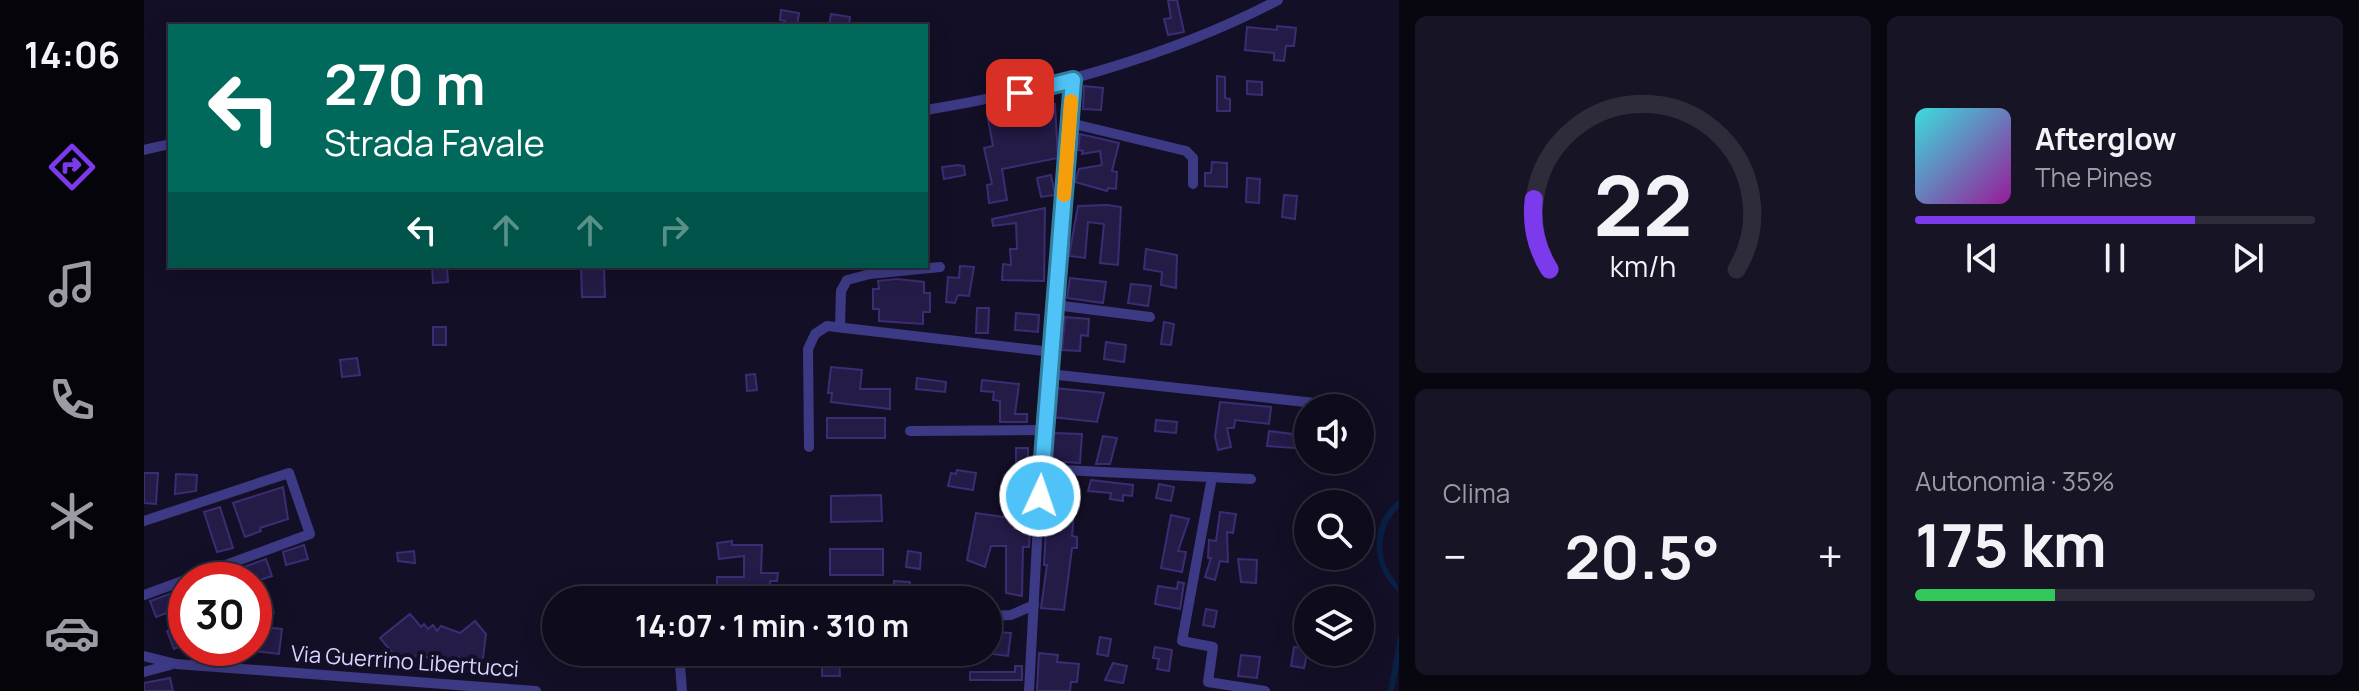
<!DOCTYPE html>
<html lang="it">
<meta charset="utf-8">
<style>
:root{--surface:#0e0b1c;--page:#171425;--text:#f1f3f6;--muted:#9b9ba3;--line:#2e2b3b;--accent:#7c3aed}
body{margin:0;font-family:Manrope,sans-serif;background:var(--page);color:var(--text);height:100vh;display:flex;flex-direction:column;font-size:30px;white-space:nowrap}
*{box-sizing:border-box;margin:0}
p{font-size:26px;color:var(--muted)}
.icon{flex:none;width:44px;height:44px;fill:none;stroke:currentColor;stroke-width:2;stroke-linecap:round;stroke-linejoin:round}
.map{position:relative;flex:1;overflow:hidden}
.details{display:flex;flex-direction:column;gap:16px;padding:16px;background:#08060f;width:960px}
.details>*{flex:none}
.hud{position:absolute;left:24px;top:24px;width:760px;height:244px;border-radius:0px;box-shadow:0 4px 20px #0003,0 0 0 2px var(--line);background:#00695c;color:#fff;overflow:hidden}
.fabs{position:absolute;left:1150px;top:394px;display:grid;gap:16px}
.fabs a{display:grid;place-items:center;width:80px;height:80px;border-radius:50%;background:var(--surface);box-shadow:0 4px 20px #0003,0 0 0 2px var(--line);font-size:40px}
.speed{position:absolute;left:24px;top:562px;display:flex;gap:16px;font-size:40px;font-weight:700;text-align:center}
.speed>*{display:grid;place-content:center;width:104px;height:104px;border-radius:50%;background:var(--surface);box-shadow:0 4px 20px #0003,0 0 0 2px var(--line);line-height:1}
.speed .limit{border:12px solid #d22;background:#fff;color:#111}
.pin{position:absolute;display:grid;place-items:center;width:68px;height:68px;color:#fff;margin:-34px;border-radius:16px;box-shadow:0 4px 12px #0006}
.me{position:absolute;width:88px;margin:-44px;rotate:3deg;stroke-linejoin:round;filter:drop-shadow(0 0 6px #0008)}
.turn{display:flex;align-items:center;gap:28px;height:168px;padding:0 24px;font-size:36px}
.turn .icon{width:104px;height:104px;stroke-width:2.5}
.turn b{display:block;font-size:56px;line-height:68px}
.lanes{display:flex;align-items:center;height:76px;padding:0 24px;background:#0003;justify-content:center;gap:40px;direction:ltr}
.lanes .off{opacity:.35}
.big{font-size:60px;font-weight:700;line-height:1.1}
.details .tile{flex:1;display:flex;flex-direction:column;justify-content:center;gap:12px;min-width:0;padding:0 28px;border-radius:12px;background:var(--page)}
.details .dial{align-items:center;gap:0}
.dial svg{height:208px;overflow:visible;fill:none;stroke:var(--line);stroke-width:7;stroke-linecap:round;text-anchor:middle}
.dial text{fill:var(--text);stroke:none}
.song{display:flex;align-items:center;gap:24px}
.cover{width:96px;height:96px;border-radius:12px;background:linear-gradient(135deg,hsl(180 70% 55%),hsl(300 70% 35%))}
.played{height:8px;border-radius:4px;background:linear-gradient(90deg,var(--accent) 70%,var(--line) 70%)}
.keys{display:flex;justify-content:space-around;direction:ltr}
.heat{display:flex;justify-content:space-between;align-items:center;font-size:44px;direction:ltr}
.charge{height:12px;border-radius:6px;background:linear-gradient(90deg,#34c759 35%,var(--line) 0)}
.details .tiles{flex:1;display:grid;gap:16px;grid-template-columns:repeat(2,1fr)}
.trip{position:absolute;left:398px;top:586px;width:460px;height:80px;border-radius:40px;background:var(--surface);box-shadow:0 4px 20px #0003,0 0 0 2px var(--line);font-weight:700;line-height:80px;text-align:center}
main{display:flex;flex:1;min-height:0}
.dock{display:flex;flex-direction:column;width:144px;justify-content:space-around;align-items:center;background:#06040b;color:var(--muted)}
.dock .icon{width:56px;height:56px}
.dock .selected{color:var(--accent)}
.dock b{font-size:36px;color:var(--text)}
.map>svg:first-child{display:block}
.water{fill:#0a1f44}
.building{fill:#241b47;stroke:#3b2d73;stroke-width:2}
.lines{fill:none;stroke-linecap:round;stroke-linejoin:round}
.minor{stroke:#3d3a85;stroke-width:10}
.route-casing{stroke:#337fa1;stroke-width:20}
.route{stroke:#4fc3f7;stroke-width:14}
.slow{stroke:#f59e0b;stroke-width:14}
.labels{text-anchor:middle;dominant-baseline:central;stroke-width:8;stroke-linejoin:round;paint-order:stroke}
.street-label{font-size:22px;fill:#d9d4ff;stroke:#130f26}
</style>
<main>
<nav class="dock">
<b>14:06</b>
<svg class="icon selected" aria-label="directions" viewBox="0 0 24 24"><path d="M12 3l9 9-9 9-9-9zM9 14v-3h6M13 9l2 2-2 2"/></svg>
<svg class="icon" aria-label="music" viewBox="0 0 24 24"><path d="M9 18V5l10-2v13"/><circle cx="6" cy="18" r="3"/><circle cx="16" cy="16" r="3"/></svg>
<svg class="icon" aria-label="phone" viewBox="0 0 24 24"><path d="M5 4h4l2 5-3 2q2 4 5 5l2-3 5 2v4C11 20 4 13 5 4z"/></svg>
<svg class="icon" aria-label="climate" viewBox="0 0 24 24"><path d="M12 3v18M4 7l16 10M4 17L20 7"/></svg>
<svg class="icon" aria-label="car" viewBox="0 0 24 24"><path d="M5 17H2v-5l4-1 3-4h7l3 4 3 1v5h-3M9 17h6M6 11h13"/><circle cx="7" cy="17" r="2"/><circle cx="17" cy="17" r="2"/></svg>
</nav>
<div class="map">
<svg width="1255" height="691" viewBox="0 0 1255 691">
<rect width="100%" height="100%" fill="#130f26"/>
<g class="water">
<path d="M1255,500V508C1239,522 1233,550 1244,570C1248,578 1255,583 1255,593C1227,567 1223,524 1255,500Z"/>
<path d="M1255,630V666L1250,691H1244Z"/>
</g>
<g class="building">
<path d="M1024,0H1033L1040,32L1024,35L1020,19L1027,18Z"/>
<path d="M637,10L655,13L653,26H640L641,21L636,20Z"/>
<path d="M687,14L706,17L705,26H685Z"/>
<path d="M1133,26L1152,28L1150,46H1142L1140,61L1130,60V53L1101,50L1103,27L1133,30Z"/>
<path d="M1073,76L1081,77V98L1086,99V111H1073Z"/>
<path d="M1103,81L1118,82V95L1103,94Z"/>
<path d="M940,86L959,88L957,110L939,109Z"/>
<path d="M911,104L914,158L858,169L863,200L845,203L843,185L848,184L840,148L849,146L843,114Z"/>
<path d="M936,134L975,143L968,171L973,172L972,189L964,188L963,191L931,182L935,169L958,165L956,151L938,154L939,151L934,150Z"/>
<path d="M1068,162L1083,163V187L1061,186V173H1067Z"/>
<path d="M814,165L820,166L821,175L800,179L798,167Z"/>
<path d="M907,175L911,195L897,197L893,178Z"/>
<path d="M1103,178L1116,179L1115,203L1102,202Z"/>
<path d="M1140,195L1153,196L1151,219L1138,217Z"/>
<path d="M963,205L977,207L974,265L956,263L960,224L944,222L941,258L925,256L934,206Z"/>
<path d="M901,208L900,281L858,280L859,264L867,265L866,249H873L872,223L849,226L848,219Z"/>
<path d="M1002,249L1033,255L1032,288L1017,285L1018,272L1000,269Z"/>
<path d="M288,266H303L304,282L289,283Z"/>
<path d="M437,266H460L461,297H438Z"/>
<path d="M816,266L830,267L825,296L814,295L811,303L802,302L804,277L815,278Z"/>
<path d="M926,278L962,282L959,303L923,298Z"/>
<path d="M753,279L780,282V293H786V312H779V324L735,321V309H729V289H735L734,281Z"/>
<path d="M987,284L1007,286L1004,306L984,303Z"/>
<path d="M833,308H845L844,333H832Z"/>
<path d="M872,313L895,315L894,332L871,330Z"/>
<path d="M921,317L945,319L944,336L937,335L936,351L918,350Z"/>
<path d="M1020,322L1030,324L1027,345L1017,344Z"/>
<rect x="289" y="327" width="13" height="18"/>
<path d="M962,342L982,345L980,362L960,359Z"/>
<path d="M213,358L216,375L198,377L196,360Z"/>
<path d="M687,367L718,370L716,389H746V409L687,402L688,393H684Z"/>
<path d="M611,374L613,390L603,391L602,375Z"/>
<path d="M773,378L802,382L801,392L772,389Z"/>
<path d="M838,380L875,384L871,414H883V422H856V401L849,400L850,392L837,391Z"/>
<path d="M911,388L960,393L953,422L908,417Z"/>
<path d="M1076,402L1127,407L1125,424L1091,420L1090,428H1083L1087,447L1074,450L1071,436Z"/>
<rect x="683" y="418" width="58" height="20"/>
<path d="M1012,420L1033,422L1032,433L1011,431Z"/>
<path d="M1125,431L1164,436V449L1123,446Z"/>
<path d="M907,433L938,434L936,463L906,461Z"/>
<path d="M959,436L973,438L966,464H952Z"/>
<path d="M872,448H884V464L872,463Z"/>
<path d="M813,470L832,473L829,490L804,486L807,473L812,474Z"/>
<path d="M0,473H14L12,504L0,503Z"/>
<path d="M32,474L53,475L52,491L31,494Z"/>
<path d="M860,475H875V482H885V512H870V529H886L885,547H879L878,596L862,593V546H847L841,567L823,560L832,513L860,517Z"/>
<path d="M904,477L921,478L920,495L904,494Z"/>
<path d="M947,480L989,485L988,496L979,495V501L966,499L967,493L944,491Z"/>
<path d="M1015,484L1030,487L1027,501L1012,498Z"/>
<path d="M139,487L144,519L116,528L117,531L101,537L89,503Z"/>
<path d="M737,495L738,521L687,522V496Z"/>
<path d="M76,507L89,548L73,552L60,512Z"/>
<path d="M903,510L930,512L928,536L933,537V548H928L920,610L897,608L903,565H900Z"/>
<path d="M1076,512L1092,514L1089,533L1083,532L1084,562L1076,561L1071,580L1061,577L1067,558H1064L1065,540L1072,541Z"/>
<path d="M1027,515L1045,519L1034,551L1042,552L1038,572L1017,568Z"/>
<path d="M588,541V545H618L617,573H634L633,581H626V599H573V577H600V556L575,559L573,543Z"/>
<path d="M160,545L164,559L142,565L139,552Z"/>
<rect x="686" y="549" width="53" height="26"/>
<path d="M270,551L271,563L254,561L253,553Z"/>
<path d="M764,551L777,553L776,569L762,567Z"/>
<path d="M122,559L128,576L116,580H82L80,574Z"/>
<path d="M1094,559L1113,560L1112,583L1097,582Z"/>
<path d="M750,581L766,582V600H750Z"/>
<path d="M1034,582L1040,583L1036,609L1011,604L1014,586L1033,589Z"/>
<path d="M42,588V606L12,617L6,601Z"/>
<path d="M123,595L130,613L110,620V600Z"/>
<path d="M1062,609L1073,611L1070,627L1059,625Z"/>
<path d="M266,614L277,627L280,624L284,629L289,625L293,631L297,626L316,633L331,621L342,634L339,658L324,667L315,657L310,661L294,659L290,654L285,658L274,654L267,660L263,656L256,662L236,638Z"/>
<path d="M42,624V644L30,649L23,631Z"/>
<path d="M110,626L138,629L135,654L110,651Z"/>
<path d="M850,632L867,633L864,656L848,654Z"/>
<path d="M956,637L967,639L964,656L953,654Z"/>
<path d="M1011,647L1028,650L1025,671L1013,669L1015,659L1009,658Z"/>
<path d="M1150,647L1164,649L1160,668L1147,666Z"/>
<path d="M895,653L914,655L913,662L935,664L933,682H927L926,691H893Z"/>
<path d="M1097,655L1116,657L1113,678L1094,676Z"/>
<path d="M678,656H695L696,676H678Z"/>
<path d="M969,663L983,666L979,683L961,680Z"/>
<path d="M871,666H878V680H826V672H871Z"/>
<path d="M26,678L29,691H0V683Z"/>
</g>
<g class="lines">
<g class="minor">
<path d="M782,110C899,91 1028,56 1134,0"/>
<path d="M926,123L1042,151L1049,158V184"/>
<path d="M0,150L26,144"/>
<path d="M911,305L1006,317"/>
<path d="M696,326L697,291L703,280L726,274L796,267"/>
<path d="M905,374L1189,405"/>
<path d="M766,431L899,430"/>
<path d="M665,447L664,349L671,334L683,326L908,352"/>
<path d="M897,469L1107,479"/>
<path d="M1068,477L1038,641L1069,647L1064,682L1121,691"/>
<path d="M0,521L145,473L166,534L0,595"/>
<path d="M844,616L867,615L890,605"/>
<path d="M535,652L538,691"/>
<path d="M0,656L32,664L392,691"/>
<path d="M0,672L26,665"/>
<path d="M885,691L899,430L929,80"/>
</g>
</g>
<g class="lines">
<g class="route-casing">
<path id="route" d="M876,93L929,80L896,496"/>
</g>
<use href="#route" class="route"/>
<path class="slow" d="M920,195L927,101"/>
</g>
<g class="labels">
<g class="street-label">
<text transform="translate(261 661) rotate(4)">Via Guerrino Libertucci</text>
</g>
</g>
</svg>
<div class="fabs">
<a><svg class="icon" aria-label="sound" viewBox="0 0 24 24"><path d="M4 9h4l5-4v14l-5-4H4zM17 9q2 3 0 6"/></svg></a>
<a><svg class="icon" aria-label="search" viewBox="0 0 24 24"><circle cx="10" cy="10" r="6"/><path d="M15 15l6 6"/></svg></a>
<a><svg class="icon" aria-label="layers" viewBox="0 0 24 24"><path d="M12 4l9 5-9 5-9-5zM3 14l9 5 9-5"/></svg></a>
</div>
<div class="speed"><div class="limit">30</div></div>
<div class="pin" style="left:876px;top:93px;background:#d93025"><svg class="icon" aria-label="arrive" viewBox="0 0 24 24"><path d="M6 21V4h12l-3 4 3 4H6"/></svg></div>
<svg class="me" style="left:896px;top:496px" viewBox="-20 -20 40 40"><circle r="17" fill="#4fc3f7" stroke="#fff" stroke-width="3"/><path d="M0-11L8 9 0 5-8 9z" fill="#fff"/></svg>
<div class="trip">14:07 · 1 min · 310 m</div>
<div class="hud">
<div class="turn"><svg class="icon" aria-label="left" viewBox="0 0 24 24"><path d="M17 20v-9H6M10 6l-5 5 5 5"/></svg><div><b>270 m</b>Strada Favale</div></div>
<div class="lanes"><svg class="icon" aria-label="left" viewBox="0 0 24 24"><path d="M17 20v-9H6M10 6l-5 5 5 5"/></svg><svg class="icon off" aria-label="ahead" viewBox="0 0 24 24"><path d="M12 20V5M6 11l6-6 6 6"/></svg><svg class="icon off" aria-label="ahead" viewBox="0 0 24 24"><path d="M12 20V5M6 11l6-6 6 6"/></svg><svg class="icon off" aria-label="right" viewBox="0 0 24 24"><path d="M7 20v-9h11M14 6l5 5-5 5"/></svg></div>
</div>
</div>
<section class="details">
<div class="tiles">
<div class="tile dial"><svg viewBox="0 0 100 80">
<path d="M14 69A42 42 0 1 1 86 69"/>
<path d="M14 69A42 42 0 0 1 8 42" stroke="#7c3aed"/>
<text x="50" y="56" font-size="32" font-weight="700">22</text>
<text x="50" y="72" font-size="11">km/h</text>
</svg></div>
<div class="tile">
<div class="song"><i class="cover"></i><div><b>Afterglow</b><p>The Pines</p></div></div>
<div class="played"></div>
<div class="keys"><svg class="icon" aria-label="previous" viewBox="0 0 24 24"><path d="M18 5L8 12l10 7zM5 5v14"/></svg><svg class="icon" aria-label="pause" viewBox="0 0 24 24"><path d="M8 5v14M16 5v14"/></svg><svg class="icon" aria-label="next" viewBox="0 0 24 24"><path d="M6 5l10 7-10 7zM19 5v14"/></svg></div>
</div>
<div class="tile"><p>Clima</p>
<div class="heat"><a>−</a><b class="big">20.5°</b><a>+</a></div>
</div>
<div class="tile"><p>Autonomia · 35%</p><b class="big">175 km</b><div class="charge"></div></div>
</div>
</section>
</main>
